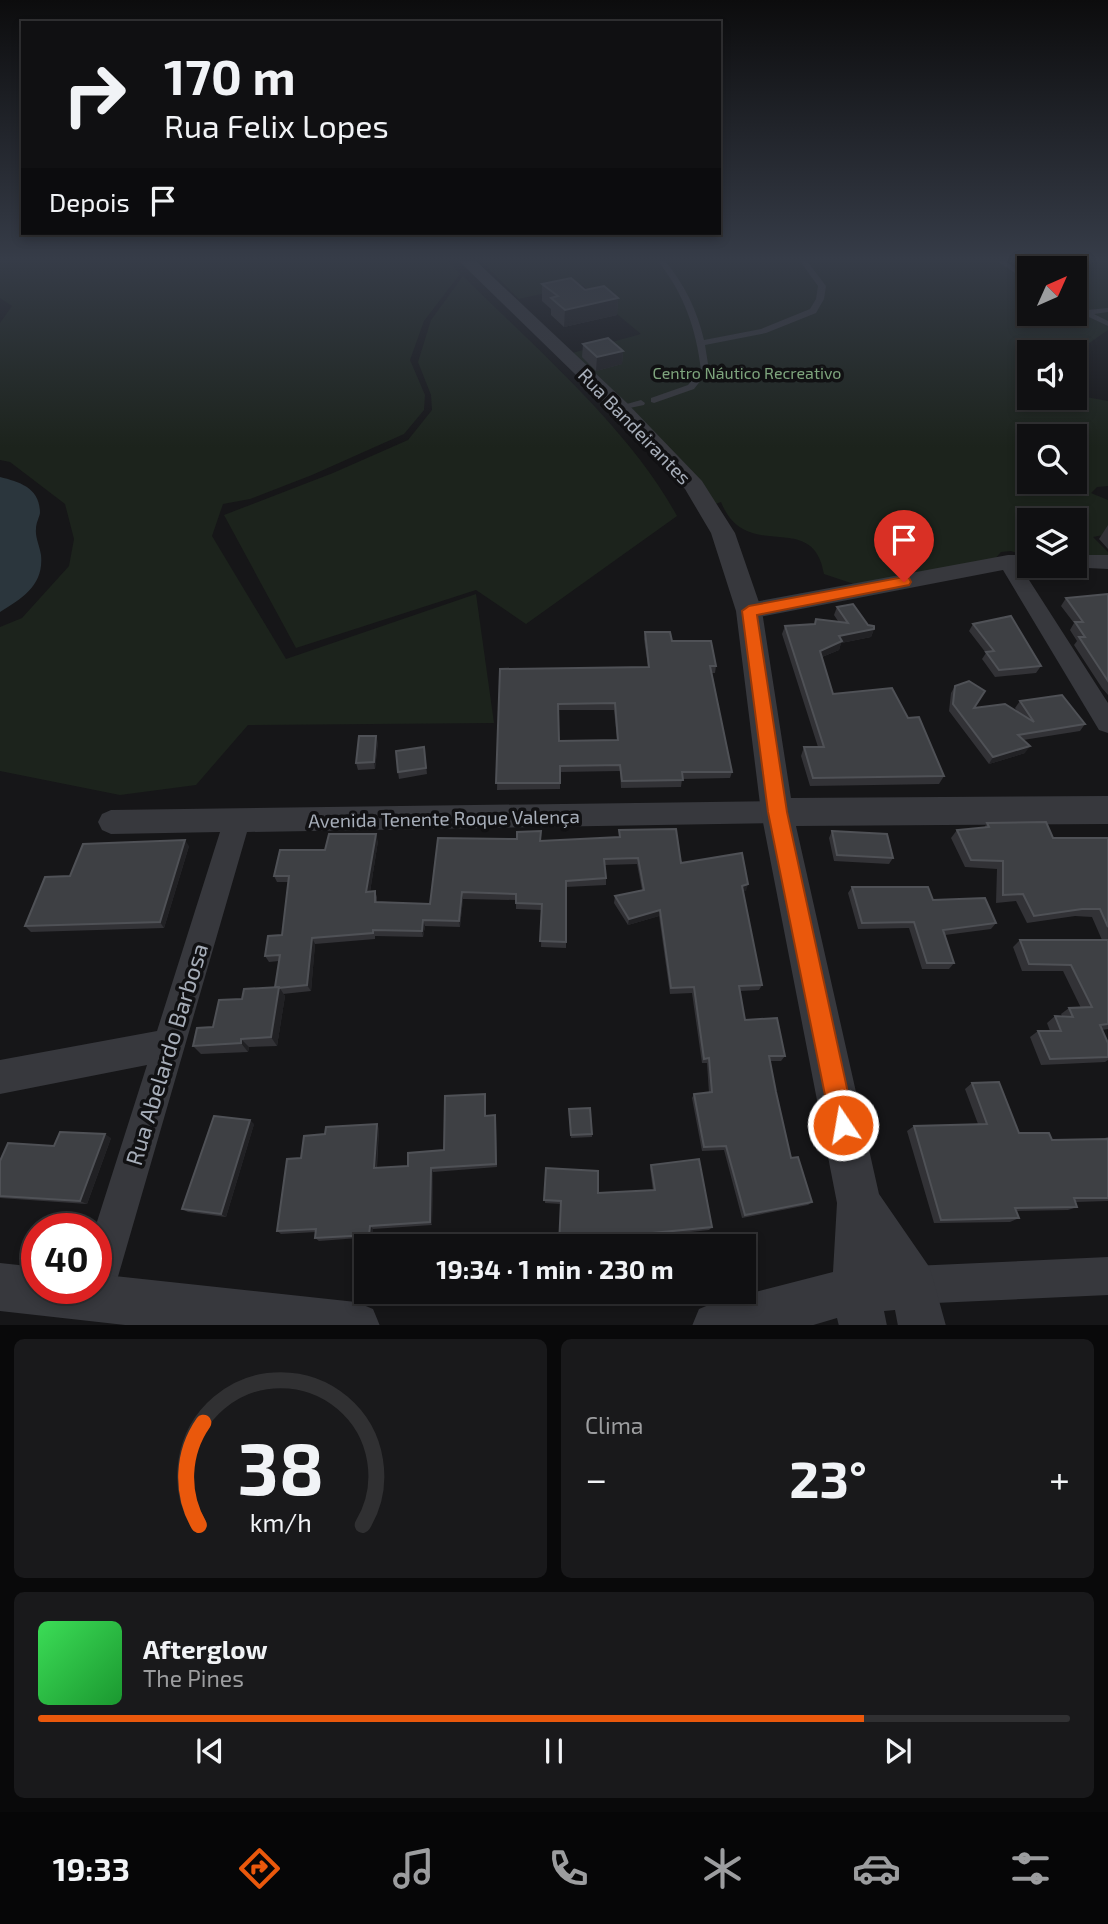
<!DOCTYPE html>
<html lang="pt">
<meta charset="utf-8">
<style>
:root{--surface:#101012;--page:#19191b;--text:#f1f3f6;--muted:#9c9d9f;--line:#303032;--accent:#ea580c}
body{margin:0;font-family:"Exo 2",sans-serif;background:var(--page);color:var(--text);height:100vh;display:flex;flex-direction:column;font-size:26px;white-space:nowrap}
*{box-sizing:border-box;margin:0}
p{font-size:23px;color:var(--muted)}
.icon{flex:none;width:38px;height:38px;fill:none;stroke:currentColor;stroke-width:2;stroke-linecap:round;stroke-linejoin:round}
.map{position:relative;height:1325px;overflow:hidden}
.sheet{display:flex;flex-direction:column;gap:14px;padding:14px;background:#09090a;flex:1}
.sheet>*{flex:none}
.banner{position:absolute;left:21px;top:21px;width:700px;height:214px;border-radius:0px;box-shadow:0 4px 10px #0003,0 0 0 2px var(--line);background:#101012;color:var(--text);overflow:hidden}
.needle{width:46px;rotate:45deg}
.controls{position:absolute;left:1017px;top:256px;display:grid;gap:14px}
.controls a{display:grid;place-items:center;width:70px;height:70px;border-radius:0px;background:var(--surface);box-shadow:0 4px 10px #0003,0 0 0 2px var(--line);font-size:35px}
.speed{position:absolute;left:21px;top:1213px;display:flex;gap:14px;font-size:35px;font-weight:700;text-align:center}
.speed>*{display:grid;place-content:center;width:91px;height:91px;border-radius:50%;background:var(--surface);box-shadow:0 4px 10px #0003,0 0 0 2px var(--line);line-height:1}
.speed .limit{border:10px solid #d22;background:#fff;color:#111}
.pin{position:absolute;display:grid;place-items:center;width:60px;height:60px;color:#fff;margin:-72px -30px;border-radius:50% 50% 50% 0;rotate:-45deg;box-shadow:0 0 7px #0007}
.pin .icon{rotate:45deg}
.me{position:absolute;width:77px;margin:-38px;rotate:348deg;stroke-linejoin:round;filter:drop-shadow(0 0 5px #0008)}
.turn{display:flex;align-items:center;gap:24px;height:147px;padding:0 28px;font-size:32px}
.turn .icon{width:91px;height:91px;stroke-width:2.5}
.turn b{display:block;font-size:49px;line-height:60px}
.then{display:flex;align-items:center;height:66px;padding:0 28px;background:#0003;gap:14px;font-size:26px}
.big{font-size:52px;font-weight:700;line-height:1.1}
.sheet .widget{flex:1;display:flex;flex-direction:column;justify-content:center;gap:10px;min-width:0;padding:0 24px;border-radius:10px;background:var(--page)}
.sheet .dial{align-items:center;gap:0}
.dial svg{height:182px;overflow:visible;fill:none;stroke:var(--line);stroke-width:7;stroke-linecap:round;text-anchor:middle}
.dial text{fill:var(--text);stroke:none}
.song{display:flex;align-items:center;gap:21px}
.cover{width:84px;height:84px;border-radius:10px;background:linear-gradient(135deg,hsl(130 70% 55%),hsl(130 70% 35%))}
.played{height:7px;border-radius:4px;background:linear-gradient(90deg,var(--accent) 80%,var(--line) 80%)}
.keys{display:flex;justify-content:space-around;direction:ltr}
.heat{display:flex;justify-content:space-between;align-items:center;font-size:38px;direction:ltr}
.sheet .tiles{flex:1;display:grid;gap:14px;grid-template-columns:1fr 1fr}
.widget:last-child{grid-column:span 2}
.trip{position:absolute;left:354px;top:1234px;width:402px;height:70px;border-radius:0px;background:var(--surface);box-shadow:0 4px 10px #0003,0 0 0 2px var(--line);font-weight:700;line-height:70px;text-align:center}
.tab-bar{display:flex;height:112px;justify-content:space-around;align-items:center;background:#060607;color:var(--muted)}
.tab-bar .icon{width:49px;height:49px}
.tab-bar .selected{color:var(--accent)}
.tab-bar b{font-size:32px;color:var(--text)}
.map>svg:first-child{display:block}
.green{fill:#1c231c;fill-rule:evenodd}
.water{fill:#2b363d}
.lines{fill:none;stroke-linecap:round;stroke-linejoin:round}
.service{fill:#37383d;fill-rule:evenodd}
.minor{fill:#37383d;fill-rule:evenodd}
.tertiary{fill:#37383d;fill-rule:evenodd}
.wall{fill:#323236;fill-rule:evenodd}
.shaded-wall{fill:#212124}
.building{fill:#3e4044;stroke:#4f5156;stroke-width:2;fill-rule:evenodd}
.route{fill:#ea580c;stroke:#983908;stroke-width:2}
.labels{text-anchor:middle;dominant-baseline:central;stroke-width:7;stroke-linejoin:round;paint-order:stroke}
.far-park-label{font-size:16px;fill:#7ea57d;stroke:#111113}
.street-label{font-size:19px;fill:#a7aeb9;stroke:#111113}
.near-street-label{font-size:23px;fill:#a7aeb9;stroke:#111113}
</style>
<div class="map">
<svg width="1108" height="1326" viewBox="0 0 1108 1326">
<rect width="100%" height="100%" fill="#161618"/>
<g class="green">
<path d="M0,261H448L460,274L424,321L410,360L425,395L424,410L404,434L312,475L250,499L223,504L212,536L286,659L476,594L494,723L248,725L196,785L120,795L0,771V627L22,618L69,566L74,539L65,504L10,462L0,460V323L12,306L0,298Z"/>
<path d="M481,261H1108V330L1075,353L1029,352V384H1020L1017,390L1029,393V397L1075,395L1108,401V486L1097,487L1091,493L1108,500V534L1093,537L1108,552V560H1075L1074,520H1029V557L1011,551L1001,552L994,560L854,584L824,574C813,508 746,565 721,502L713,505L572,353L641,334L582,285L519,299ZM1029,268H1074V313H1029ZM1029,436H1074V481H1029Z"/>
<path d="M463,276C534,347 629,428 677,516L526,624L476,590L296,648L224,515L333,473L408,440L432,410L431,395L418,362L431,320Z"/>
</g>
<path class="water" d="M0,477C20,482 40,488 40,513C39,518 36,523 36,529C35,537 40,547 41,555C44,585 23,598 0,612Z"/>
<g class="lines">
<g class="service">
<path d="M658,261H665C685,285 697,310 704,340L761,329L810,309L816,299L818,286L800,261H807L826,286L824,299L816,313L766,333L705,345L709,370L694,389L654,403L651,402V398L688,385L701,370C696,328 684,294 658,261Z"/>
<path d="M997,261H1005L1029,277V282Z"/>
<path d="M1074,305L1087,310L1108,308V312L1094,314L1108,321V326L1074,310Z"/>
<path d="M641,400L645,403L644,405L620,410L616,407Z"/>
</g>
<g class="minor">
<path d="M1008,555H1029V565H1037L1022,569L1108,703V733L1099,730L1003,570L749,619L741,616L738,611L741,606L749,603Z"/>
<path d="M1074,555H1108V569L1067,567L1074,565Z"/>
<path d="M777,801L786,804L790,812L786,820L777,823L247,832L115,1287L110,1301L96,1306L82,1301L77,1288H96L95,1228L147,1065L0,1094V1060L157,1031L220,832L111,834L102,830L98,822L102,814L111,810Z"/>
<path d="M1108,1257V1295L913,1304L899,1299L894,1285L899,1271L913,1266Z"/>
</g>
<g class="tertiary">
<path d="M459,261H476L627,403L702,481L735,533L762,611L791,798L1108,796V824L796,826L879,1194L930,1268L946,1326H898L895,1310L884,1311L887,1326H839L837,1318L810,1326H692L699,1309L716,1302L833,1272L837,1203L761,812L736,611L711,533L685,489L613,411Z"/>
<path d="M0,1263L37,1267V1288H96V1274L356,1302L373,1309L380,1326H134L0,1311Z"/>
</g>
</g>
<g class="wall">
<path d="M542,284L585,290L618,298L617,315L564,327L551,315V309L542,301Z"/>
<path d="M583,344L623,351L622,364L596,371L582,357Z"/>
<path d="M1108,525V549L1099,539Z"/>
<path d="M1108,594V695L1102,688L1074,645L1077,641L1070,630L1074,623L1061,606L1066,598Z"/>
<path d="M837,607L874,629L871,637L841,643L839,650L822,657L833,694L908,718L944,776L939,784L810,786L801,756L804,747H818L782,634L785,626L815,624L816,619L838,621L834,615Z"/>
<path d="M973,624L1041,666L1036,673L995,677L982,659L986,653L969,631Z"/>
<path d="M645,632L672,641L716,666L715,673H712L732,772L730,778L682,779L681,787L621,788L620,771L560,772V789L497,790L500,669L648,667L644,639ZM558,710H614L617,740L559,741Z"/>
<path d="M955,686L974,708L1017,711L1015,708L1020,701L1085,724L1080,731L1023,740L1025,753L989,764L949,711L951,693Z"/>
<path d="M378,742L375,769L358,770L356,763Z"/>
<path d="M424,747L427,774L399,779L398,772Z"/>
<path d="M987,823L1053,838H1108V1029L1102,1030L1108,1043V1060L1105,1062L1041,1065L1030,1037L1038,1031H1050L1047,1023L1055,1016H1062L1061,1014L1069,1008H1081L1063,971H1022L1013,947L1020,940H1102L1092,917L1075,916L1027,923L1016,901L996,903L997,869L965,867L951,838L957,830L984,828Z"/>
<path d="M619,830L681,863L746,891H743L762,985L759,990L740,991L745,1020L785,1056L781,1061H770L776,1092L791,1158L812,1202L808,1205L742,1218L724,1150L702,1151L692,1098L694,1094L709,1093L707,1063H702L692,993L670,994L659,916L628,925L614,903L615,896L642,890L637,864L605,865L606,878V885L566,887V948L541,947L542,910L516,909V900L463,899L460,927L425,926L423,937L375,936V939L315,944L311,991L283,994L285,996L277,1046L249,1047L248,1052L201,1054L193,1046L242,999L275,987L279,961L269,962L265,956L282,935L288,882H277L274,876L325,850L378,841L370,892L375,891L377,897V902L430,904L541,841L619,838Z"/>
<path d="M832,831L893,858L889,864L834,861L829,838Z"/>
<path d="M189,846L164,928L31,932L25,926L70,876Z"/>
<path d="M852,887L933,900L996,923L991,929L945,935L954,963L949,969H922L909,928L858,929L848,893Z"/>
<path d="M972,1083L1019,1133L1052,1140L1105,1139V1138L1108,1137V1201L1076,1202L1077,1207L1068,1210L1016,1211L1019,1218L1010,1222L934,1223L907,1131L914,1126L978,1124L965,1089Z"/>
<path d="M486,1098V1116L496,1119L497,1167L433,1172L432,1225L373,1229L372,1237L319,1241L315,1238L316,1232L281,1234L277,1231L301,1158L325,1134L379,1128L377,1168L408,1166L444,1150Z"/>
<path d="M569,1113L592,1134V1137L571,1138Z"/>
<path d="M254,1124L226,1217L188,1212L182,1209Z"/>
<path d="M111,1138L87,1204L0,1198V1161L54,1146Z"/>
<path d="M651,1165L712,1227L709,1230L653,1236L561,1204L545,1203L546,1168L598,1193L653,1191L650,1168Z"/>
</g>
<g class="shaded-wall">
<path d="M618,298L617,315L564,327L565,310Z"/>
<path d="M623,351L622,364L596,371L597,357Z"/>
<path d="M874,629L871,637L841,643L839,650L817,659L820,651L839,636Z"/>
<path d="M376,736L378,742L375,769L374,762Z"/>
<path d="M1030,746L1025,753L989,764L993,757Z"/>
<path d="M376,834L378,841L369,898L366,892Z"/>
<path d="M185,840L189,846L164,928L160,922Z"/>
<path d="M748,884L746,891L740,892L742,886Z"/>
<path d="M462,892L463,899L460,927L459,921Z"/>
<path d="M660,910L659,916L628,925L629,919Z"/>
<path d="M423,920L425,926L423,937L422,931Z"/>
<path d="M312,938L315,944L311,991L307,985Z"/>
<path d="M279,987L285,996L277,1046L271,1037Z"/>
<path d="M241,1039L249,1047L248,1052L241,1043Z"/>
<path d="M250,1120L254,1124L226,1217L221,1214Z"/>
<path d="M377,1124L379,1128L376,1172L374,1168Z"/>
<path d="M105,1134L111,1138L87,1204L80,1201Z"/>
<path d="M431,1168L433,1172L432,1225L430,1222Z"/>
<path d="M370,1226L373,1229L372,1237L369,1235Z"/>
</g>
<g class="building">
<path d="M571,278L585,290L604,286L618,298L565,310L551,298L558,296L542,284Z"/>
<path d="M608,338L623,351L597,357L583,344Z"/>
<path d="M1108,594V681L1079,637H1085L1075,622H1083L1066,598Z"/>
<path d="M853,604L868,625L874,626V629L839,636L842,641L820,651L833,694L892,688L908,718L919,717L944,776L813,778L804,747H824L785,626L815,624L816,619L848,623L837,607Z"/>
<path d="M1011,616L1041,666L999,670L986,652L994,651L973,624Z"/>
<path d="M645,632H670L672,641H711L716,666H710L732,772H682L683,780L622,781L620,765L560,766V783H496L500,669L649,667ZM615,703L618,740L559,741L558,704Z"/>
<path d="M969,681L985,691L974,708L1005,704L1034,722L1020,701L1062,695L1085,724L1018,735L1030,746L993,757L953,704L955,686Z"/>
<path d="M359,736H376L374,762L356,763Z"/>
<path d="M424,747L426,768L398,772L396,751Z"/>
<path d="M1046,822L1053,838H1108V927L1100,909H1082L1034,916L1023,894L1003,895V861L971,860L957,830L989,827L987,823Z"/>
<path d="M676,829L681,863L742,853L748,884L742,886L762,985L739,986L745,1020L777,1018L785,1056H769L776,1092L791,1158L798,1157L812,1202L745,1215L726,1146L704,1147L694,1094L712,1092L709,1058L704,1059L694,987L671,988L660,910L629,919L615,896L644,890L638,858L604,859L606,878L566,881V942L540,941L542,904L516,903V894L462,892L459,921L423,920L422,931L373,930V933L312,938L307,985L279,988V987H275L280,955L265,956L268,936L282,935L289,876H274L280,850H325L329,834H376L366,892L375,891V902L430,904L438,838L517,839V832L541,831L540,841L620,837L619,830Z"/>
<path d="M832,831L887,834L893,858L837,855Z"/>
<path d="M185,840L160,922L25,926L45,877L70,876L83,844Z"/>
<path d="M852,887H928L933,900L985,898L996,923L943,930L954,963H927L914,922L862,923Z"/>
<path d="M1020,940H1108V1024L1100,1025L1108,1043V1057L1050,1059L1038,1031H1061L1055,1016L1073,1017L1069,1008L1092,1007L1071,965L1029,964Z"/>
<path d="M279,987L271,1037L241,1039V1043L193,1046L197,1028L213,1027L219,1000L242,999L244,989Z"/>
<path d="M999,1082L1019,1133H1049L1052,1140L1108,1139V1198H1074L1077,1207L1015,1208L1019,1218L941,1220L914,1126L987,1124L972,1083Z"/>
<path d="M485,1094V1116L495,1115L496,1164L431,1168L430,1222L370,1226L369,1235L315,1238L316,1229L277,1231L287,1159L301,1158L304,1136L325,1134L326,1127L377,1124L374,1168L408,1166V1153L444,1150L445,1096Z"/>
<path d="M590,1108L592,1134L571,1135L569,1109Z"/>
<path d="M214,1116L250,1120L221,1214L182,1209Z"/>
<path d="M60,1132L105,1134L80,1201L0,1196V1161L8,1143L54,1146Z"/>
<path d="M699,1159L712,1227L653,1233L655,1246H546V1245H559L561,1201L544,1200L546,1168L598,1171V1193L655,1190L651,1165Z"/>
</g>
<linearGradient id="sky" x2="0" y2="1"><stop stop-color="#0c0c0d"/><stop offset="0.58" stop-color="#363c48"/><stop offset="1" stop-color="#363c48" stop-opacity="0"/></linearGradient>
<rect width="1108" height="447" fill="url(#sky)"/>
<path class="route" d="M904,577L909,578L911,582L909,585L757,615L787,812L855,1125L851,1133L843,1137L834,1133L831,1125L768,812L742,611L749,606Z"/>
<g class="labels">
<g class="far-park-label">
<text x="747" y="372">Centro Náutico Recreativo</text>
</g>
<g class="street-label">
<text transform="translate(635 426) rotate(46)">Rua Bandeirantes</text>
<text transform="translate(444 818) rotate(-1)">Avenida Tenente Roque Valença</text>
</g>
<g class="near-street-label">
<text transform="translate(166 1054) rotate(-73)">Rua Abelardo Barbosa</text>
</g>
</g>
</svg>
<div class="controls">
<a><svg class="needle" viewBox="-14 -14 28 28"><path d="M0-13l5 13h-10z" fill="#e53935"/><path d="M0 13l5-13h-10z" fill="#9c9d9f"/></svg></a>
<a><svg class="icon" aria-label="sound" viewBox="0 0 24 24"><path d="M4 9h4l5-4v14l-5-4H4zM17 9q2 3 0 6"/></svg></a>
<a><svg class="icon" aria-label="search" viewBox="0 0 24 24"><circle cx="10" cy="10" r="6"/><path d="M15 15l6 6"/></svg></a>
<a><svg class="icon" aria-label="layers" viewBox="0 0 24 24"><path d="M12 4l9 5-9 5-9-5zM3 14l9 5 9-5"/></svg></a>
</div>
<div class="speed"><div class="limit">40</div></div>
<div class="pin" style="left:904px;top:582px;background:#d93025"><svg class="icon" aria-label="arrive" viewBox="0 0 24 24"><path d="M6 21V4h12l-3 4 3 4H6"/></svg></div>
<svg class="me" style="left:843px;top:1125px" viewBox="-20 -20 40 40"><circle r="17" fill="#ea580c" stroke="#fff" stroke-width="3"/><path d="M0-11L8 9 0 5-8 9z" fill="#fff"/></svg>
<div class="trip">19:34 · 1 min · 230 m</div>
<div class="banner">
<div class="turn"><svg class="icon" aria-label="right" viewBox="0 0 24 24"><path d="M7 20v-9h11M14 6l5 5-5 5"/></svg><div><b>170 m</b>Rua Felix Lopes</div></div>
<div class="then">Depois<svg class="icon" aria-label="arrive" viewBox="0 0 24 24"><path d="M6 21V4h12l-3 4 3 4H6"/></svg></div>
</div>
</div>
<section class="sheet">
<div class="tiles">
<div class="widget dial"><svg viewBox="0 0 100 80">
<path d="M14 69A42 42 0 1 1 86 69"/>
<path d="M14 69A42 42 0 0 1 16 24" stroke="#ea580c"/>
<text x="50" y="56" font-size="32" font-weight="700">38</text>
<text x="50" y="72" font-size="11">km/h</text>
</svg></div>
<div class="widget"><p>Clima</p>
<div class="heat"><a>−</a><b class="big">23°</b><a>+</a></div>
</div>
<div class="widget">
<div class="song"><i class="cover"></i><div><b>Afterglow</b><p>The Pines</p></div></div>
<div class="played"></div>
<div class="keys"><svg class="icon" aria-label="previous" viewBox="0 0 24 24"><path d="M18 5L8 12l10 7zM5 5v14"/></svg><svg class="icon" aria-label="pause" viewBox="0 0 24 24"><path d="M8 5v14M16 5v14"/></svg><svg class="icon" aria-label="next" viewBox="0 0 24 24"><path d="M6 5l10 7-10 7zM19 5v14"/></svg></div>
</div>
</div>
</section>
<nav class="tab-bar">
<b>19:33</b>
<svg class="icon selected" aria-label="directions" viewBox="0 0 24 24"><path d="M12 3l9 9-9 9-9-9zM9 14v-3h6M13 9l2 2-2 2"/></svg>
<svg class="icon" aria-label="music" viewBox="0 0 24 24"><path d="M9 18V5l10-2v13"/><circle cx="6" cy="18" r="3"/><circle cx="16" cy="16" r="3"/></svg>
<svg class="icon" aria-label="phone" viewBox="0 0 24 24"><path d="M5 4h4l2 5-3 2q2 4 5 5l2-3 5 2v4C11 20 4 13 5 4z"/></svg>
<svg class="icon" aria-label="climate" viewBox="0 0 24 24"><path d="M12 3v18M4 7l16 10M4 17L20 7"/></svg>
<svg class="icon" aria-label="car" viewBox="0 0 24 24"><path d="M5 17H2v-5l4-1 3-4h7l3 4 3 1v5h-3M9 17h6M6 11h13"/><circle cx="7" cy="17" r="2"/><circle cx="17" cy="17" r="2"/></svg>
<svg class="icon" aria-label="filters" viewBox="0 0 24 24"><path d="M4 7h16M4 17h16"/><circle cx="9" cy="7" r="2"/><circle cx="15" cy="17" r="2"/></svg>
</nav>
